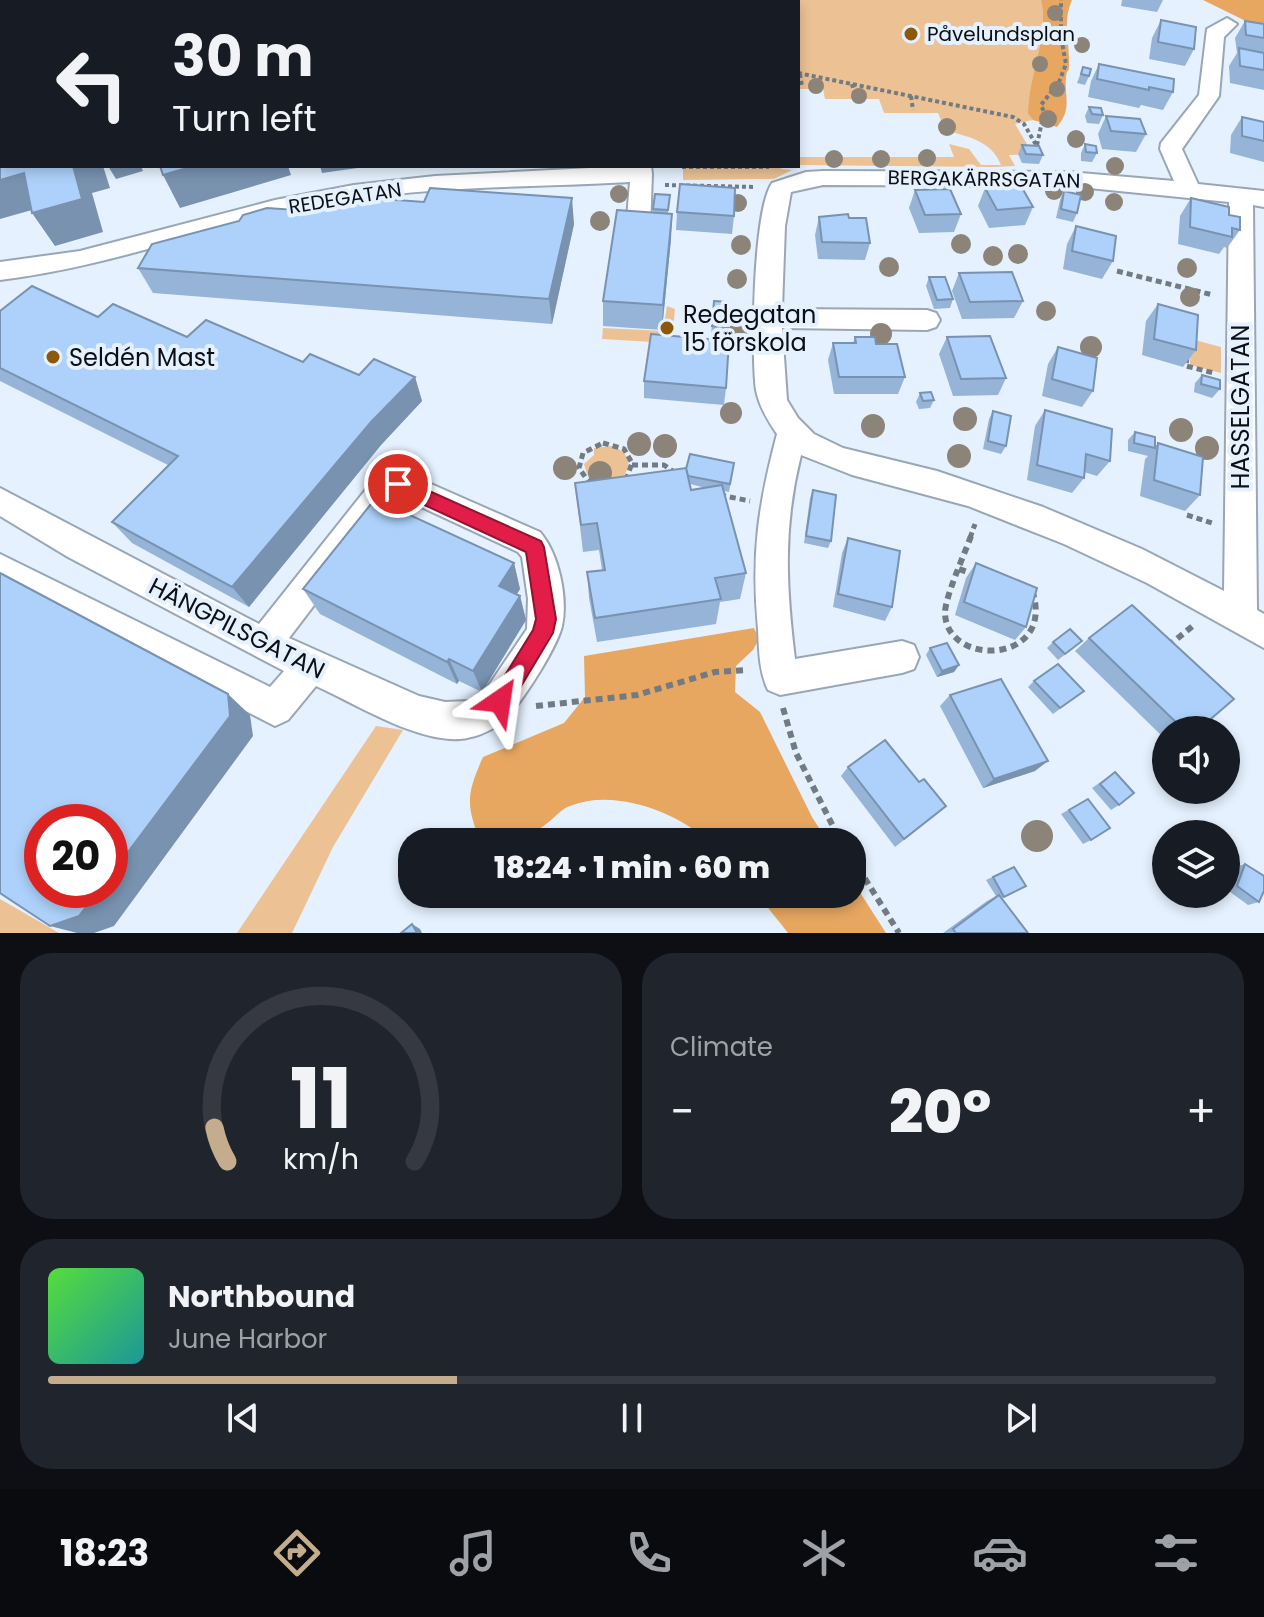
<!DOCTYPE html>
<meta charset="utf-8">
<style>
:root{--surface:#171b24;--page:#20242c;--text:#f1f3f6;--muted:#9ea1a6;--line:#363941;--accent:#c4ad8d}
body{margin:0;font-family:Poppins,sans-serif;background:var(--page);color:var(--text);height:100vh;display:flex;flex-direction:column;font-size:30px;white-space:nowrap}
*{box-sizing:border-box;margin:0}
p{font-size:26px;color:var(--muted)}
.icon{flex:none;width:44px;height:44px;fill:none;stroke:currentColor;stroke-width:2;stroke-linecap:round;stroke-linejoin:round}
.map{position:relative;height:933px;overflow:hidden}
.sheet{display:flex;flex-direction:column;gap:20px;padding:20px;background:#0d0f14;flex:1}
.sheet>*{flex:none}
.top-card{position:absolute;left:0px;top:0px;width:800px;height:168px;box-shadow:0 4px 12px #0003;background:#171b24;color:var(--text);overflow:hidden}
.controls{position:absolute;left:1152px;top:716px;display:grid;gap:16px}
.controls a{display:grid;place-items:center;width:88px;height:88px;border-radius:50%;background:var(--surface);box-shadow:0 4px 12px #0003;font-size:40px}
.speed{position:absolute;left:24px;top:804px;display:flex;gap:16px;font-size:40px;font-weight:700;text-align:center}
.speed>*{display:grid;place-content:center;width:104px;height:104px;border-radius:50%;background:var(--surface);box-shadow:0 4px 12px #0003;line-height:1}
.speed .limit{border:12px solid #d22;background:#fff;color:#111}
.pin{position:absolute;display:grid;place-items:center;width:68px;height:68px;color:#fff;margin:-34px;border:4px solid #fff;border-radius:50%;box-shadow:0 2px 8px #0007}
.me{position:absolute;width:88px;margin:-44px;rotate:32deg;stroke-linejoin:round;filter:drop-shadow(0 0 6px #0008)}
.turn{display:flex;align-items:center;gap:28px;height:168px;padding:0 40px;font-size:36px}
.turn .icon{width:104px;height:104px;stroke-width:2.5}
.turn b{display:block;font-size:56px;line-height:68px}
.big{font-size:60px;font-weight:800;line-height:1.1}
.sheet .widget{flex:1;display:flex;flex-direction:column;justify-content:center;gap:12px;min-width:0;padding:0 28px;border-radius:32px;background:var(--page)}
.sheet .dial{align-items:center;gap:0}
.dial svg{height:208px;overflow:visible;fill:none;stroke:var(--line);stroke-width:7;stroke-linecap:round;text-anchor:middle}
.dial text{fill:var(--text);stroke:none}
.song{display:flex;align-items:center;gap:24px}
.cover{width:96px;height:96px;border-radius:12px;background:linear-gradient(135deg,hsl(110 70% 55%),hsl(180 70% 35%))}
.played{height:8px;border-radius:4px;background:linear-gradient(90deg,var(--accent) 35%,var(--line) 35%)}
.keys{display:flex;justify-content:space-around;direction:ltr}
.heat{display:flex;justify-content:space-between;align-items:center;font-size:44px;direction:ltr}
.sheet .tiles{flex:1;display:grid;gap:20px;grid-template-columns:1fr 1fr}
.widget:last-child{grid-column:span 2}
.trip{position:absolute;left:398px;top:828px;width:468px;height:80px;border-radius:32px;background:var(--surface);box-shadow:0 4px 12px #0003;font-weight:800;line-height:80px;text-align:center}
.dock{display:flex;height:128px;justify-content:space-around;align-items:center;background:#090b0e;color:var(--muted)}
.dock .icon{width:56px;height:56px}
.dock .current{color:var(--accent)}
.dock b{font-size:36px;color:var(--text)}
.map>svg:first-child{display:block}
.green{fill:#ecc194}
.forest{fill:#e7a761}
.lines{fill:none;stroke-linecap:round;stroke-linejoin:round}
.minor-casing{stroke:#98a6b6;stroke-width:4}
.path-far2{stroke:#727a83;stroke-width:4;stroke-dasharray:4 3;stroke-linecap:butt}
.path-far1{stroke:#727a83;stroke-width:5;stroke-dasharray:6 4;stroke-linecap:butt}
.path{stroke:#727a83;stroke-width:6;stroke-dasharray:7 5;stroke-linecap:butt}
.minor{fill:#fff;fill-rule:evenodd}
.tree{fill:#8c8478}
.wall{fill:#95b4d7;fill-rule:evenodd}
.shaded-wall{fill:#7992af}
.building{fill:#add1fa;stroke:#7992af;stroke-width:2}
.route{fill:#e11d48;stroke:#92132f;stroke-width:2}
.poi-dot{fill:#8e580c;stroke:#e5f1fe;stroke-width:3}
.labels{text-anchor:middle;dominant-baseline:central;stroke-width:8;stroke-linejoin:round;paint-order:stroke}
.far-poi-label{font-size:20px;fill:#0b0f15;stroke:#e5f1fe;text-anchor:start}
.far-street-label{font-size:20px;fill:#0b0f15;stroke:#e5f1fe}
.poi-label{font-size:24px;fill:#0b0f15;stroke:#e5f1fe;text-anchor:start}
.street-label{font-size:24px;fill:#0b0f15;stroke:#e5f1fe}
</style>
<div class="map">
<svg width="1264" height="933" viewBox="0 0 1264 933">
<rect width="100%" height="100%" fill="#e5f1fe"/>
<g class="green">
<path d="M603,0H1041C1049,37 1028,76 1028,114L1033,120L1015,124L1033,154L1009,155L1015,166L992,167L798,165V157H954L949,144L969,149L981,165H1001C991,140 968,137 945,130L938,113H884L879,99H825L823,89H798V2H601Z"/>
<path d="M683,166H782L781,169L792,170L774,179L683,180Z"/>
<path d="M667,306L675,309L673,330L653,342L602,339L603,328L663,331Z"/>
<path d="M1191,339L1221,347V373L1190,365Z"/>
<path d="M612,446C629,452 634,465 621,479L594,480L587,474L584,464L594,455V448Z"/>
<path d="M376,726L403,730L333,847L292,933H237Z"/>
<path d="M0,899L59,933H0Z"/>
</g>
<g class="forest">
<path d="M176,0H603L175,2Z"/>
<path d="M1041,0H1072C1062,22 1070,42 1069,65C1069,74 1067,68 1066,77C1064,97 1073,108 1057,127L1033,120L1028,114C1028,76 1049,37 1041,0Z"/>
<path d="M1203,0H1264V30Z"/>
<path d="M754,628L759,639L753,650L736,666L735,692L760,712L812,817L828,842H710C676,812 615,788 570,806C563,808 556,816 550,821C527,840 510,842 481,842C465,805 467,793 483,757L564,723L585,697L584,656Z"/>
<path d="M852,880L886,933H788L757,894H852Z"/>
</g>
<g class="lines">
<g class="minor-casing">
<g id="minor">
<path d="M1227,18L1237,24L1224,37L1219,96L1182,149L1198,184L1264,191V207L1253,205L1257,610L1264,614V648L1147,583L1064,544L968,506L852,475L801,455C783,527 786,585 795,659L902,641L914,645L919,657L914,669L902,673L780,695L768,690C759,671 759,650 758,629C751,555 758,506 777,434C768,421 759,406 756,390C751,354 753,211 772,183L806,172L823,171L1069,172L1174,181L1160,149L1161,143L1199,95L1207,29ZM823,185L1069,186L1229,202L1224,591L1142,549L1043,507L937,471L843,448L814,434L798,418L787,400L782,328L927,330L936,327L940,320L936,313L927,310L782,309L785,226L791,192Z"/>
<path d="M629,166H651L652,174L650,230L647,236H629L626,230L630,182C525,188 418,185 314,206C208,228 108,267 0,280V262L80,251L275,200L354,185L435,176Z"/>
<path d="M406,473L540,532C559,554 568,598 562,626C557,648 518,710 500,724C489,732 473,738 460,739C416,742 356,704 316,686L288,720L275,726L0,584V554L270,687L284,671L68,557L0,516V488L259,624L371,483L389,474ZM395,499H404L518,552L522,557L528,599L527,629L489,685L470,701L445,702L419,696L289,638Z"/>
</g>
</g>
<g class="path-far2">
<path d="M798,73L1013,117L1024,124L1039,150"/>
<path d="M800,74L802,87"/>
<path d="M852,84L855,96"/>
<path d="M911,96L913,110"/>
<path d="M1037,145L1044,112L1041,105L1059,82L1066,64L1061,37V0"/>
<path d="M682,167H769"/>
<path d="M665,185L755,187"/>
</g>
<g class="path-far1">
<path d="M1117,271L1213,295"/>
<path d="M1187,357L1186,366L1214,373"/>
<path d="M603,443L624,449L632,463L627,477L611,486L588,481L579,468L583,453Z"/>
<path d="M632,465H664L678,475"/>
<path d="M720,495L750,501"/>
<path d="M1187,515L1212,523"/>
<path d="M970,538L975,524"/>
</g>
<g class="path">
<path d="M971,536C965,553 945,597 945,613C946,667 1054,665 1033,593"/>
<path d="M959,569L973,574"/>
<path d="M1168,646L1194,625"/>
<path d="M536,706L637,695L715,672L746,670"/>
<path d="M783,708L796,753L841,842"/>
<path d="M852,858L899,933"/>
</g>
<use href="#minor" class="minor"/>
</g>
<g class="tree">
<circle cx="1055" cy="13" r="8"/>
<circle cx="1082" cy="45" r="8"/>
<circle cx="1040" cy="64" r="8"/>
<circle cx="816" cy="86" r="8"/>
<circle cx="1057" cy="89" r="8"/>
<circle cx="859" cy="96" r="8"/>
<circle cx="1048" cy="119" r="9"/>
<circle cx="947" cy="127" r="9"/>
<circle cx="1076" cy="139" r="9"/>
<circle cx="927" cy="158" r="9"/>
<circle cx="834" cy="159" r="9"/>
<circle cx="881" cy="159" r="9"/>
<circle cx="1115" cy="166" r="9"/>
<circle cx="1054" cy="191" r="9"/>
<circle cx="1085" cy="192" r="9"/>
<circle cx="619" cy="194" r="9"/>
<circle cx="1114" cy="202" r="9"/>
<circle cx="738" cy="203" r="9"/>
<circle cx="600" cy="221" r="10"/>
<circle cx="961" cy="244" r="10"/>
<circle cx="741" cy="245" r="10"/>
<circle cx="1018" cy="254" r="10"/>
<circle cx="993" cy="256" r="10"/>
<circle cx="889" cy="267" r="10"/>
<circle cx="1187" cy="268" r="10"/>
<circle cx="737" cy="279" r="10"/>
<circle cx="1190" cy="297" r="10"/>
<circle cx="1046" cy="311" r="10"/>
<circle cx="738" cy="334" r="11"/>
<circle cx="881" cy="334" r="11"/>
<circle cx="1091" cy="347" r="11"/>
<circle cx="731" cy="413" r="11"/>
<circle cx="965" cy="419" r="12"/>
<circle cx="873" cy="426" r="12"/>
<circle cx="1181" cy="430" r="12"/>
<circle cx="639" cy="444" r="12"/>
<circle cx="665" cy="446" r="12"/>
<circle cx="1207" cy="448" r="12"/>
<circle cx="959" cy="456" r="12"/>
<circle cx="565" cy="468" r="12"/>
<circle cx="600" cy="473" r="12"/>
<circle cx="1037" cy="836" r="16"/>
</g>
<g class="wall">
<path d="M0,0H138L133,2H3Z"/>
<path d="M1122,0H1163L1157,12L1121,6Z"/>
<path d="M1161,20L1194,49L1185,66L1149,59L1152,38Z"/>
<path d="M1245,21L1264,24V90L1230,83L1229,66L1237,53L1235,38Z"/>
<path d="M1099,64L1173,92L1163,110L1141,105L1139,108L1088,97L1091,81Z"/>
<path d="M1083,67L1089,76L1085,85L1077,83Z"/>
<path d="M1089,107L1103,115L1099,124L1087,123L1085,116Z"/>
<path d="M1106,116L1146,134L1136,152L1102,149L1098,134Z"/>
<path d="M1242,117L1264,122V162L1230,153L1231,135Z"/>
<path d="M1085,144L1097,153L1092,162L1081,161V153Z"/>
<path d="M1022,145L1043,155L1039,164L1022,163L1018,154Z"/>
<path d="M985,188L1033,207L1025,225L989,228L978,206Z"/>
<path d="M915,190L961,214L954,232L919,233L909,208Z"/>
<path d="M1064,191L1077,213L1073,222L1056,218L1060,200Z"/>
<path d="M655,194L670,195L668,213L671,239L662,330L603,326V301L653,212Z"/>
<path d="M1191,198L1229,215L1240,230L1227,248L1224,247L1219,254L1178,244L1180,216Z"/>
<path d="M346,201L574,224L552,324L153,293L138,268L310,211Z"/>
<path d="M677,212L734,216L732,234L676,230Z"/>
<path d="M819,217L849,218L870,243L865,260L818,259L815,235Z"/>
<path d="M1076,226L1113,261L1102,279L1063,269L1067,244Z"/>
<path d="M959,273L1023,301L1014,318L962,319L952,291Z"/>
<path d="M929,277L953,299L950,308L934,309L926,286Z"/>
<path d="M714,301L728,327L727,336L711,335Z"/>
<path d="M1158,304L1196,350L1183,367L1142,355L1146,321Z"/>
<path d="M0,311L98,317L359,375L415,377L422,401L381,445L249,607L132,543L112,522L168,465L0,381Z"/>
<path d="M794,311L808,316L806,325L793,324Z"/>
<path d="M855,337L876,344L905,377L898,394H834L828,360L833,343H853Z"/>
<path d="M947,337L1006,378L998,395L953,396L939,354Z"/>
<path d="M1058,347L1093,391L1082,407L1042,396L1048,364Z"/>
<path d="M1202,375L1220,389L1212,398L1194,392L1195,383Z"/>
<path d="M644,381L726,388L724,405L644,398Z"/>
<path d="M920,393L934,400L930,408L919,409L916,402Z"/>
<path d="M1045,410L1110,461L1097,476L1084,472V478L1072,493L1027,480L1035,426Z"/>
<path d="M993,411L1006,446L1001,454L983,449L989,419Z"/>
<path d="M1135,432L1155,447L1158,443L1200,495L1185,511L1140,496L1145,459L1148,456L1128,451V440Z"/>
<path d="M734,463L729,492L724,491L746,573L740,599L720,602L716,624L597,642L589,598L587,572L602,570L599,550L583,552L575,483ZM690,484L706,488L691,490Z"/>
<path d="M813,490L831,541L828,548L804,543L810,498Z"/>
<path d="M848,538L892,607L885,621L833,607L842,553Z"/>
<path d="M514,563L520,589L517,594L520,596L526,620L482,692L459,681L457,684L320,614L303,589Z"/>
<path d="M976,563L1026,627L1015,640L955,615L966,578Z"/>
<path d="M1089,638L1198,730H1166V740L1075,651Z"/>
<path d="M1082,641L1058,660L1047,648L1053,642Z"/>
<path d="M930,648L959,665L954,672L937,677L926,655Z"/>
<path d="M1034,681L1084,691L1053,714L1028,687Z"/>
<path d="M950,695L1035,771L983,788L940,706Z"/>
<path d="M848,767L946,806L895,847L841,776Z"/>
<path d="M1115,772L1119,805L1111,810L1092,788Z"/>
<path d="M1088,799L1091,840L1083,844L1061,814Z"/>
<path d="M1245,864L1259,902L1248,905L1226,889L1235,867Z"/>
<path d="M1014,867L1026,886L1002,898L1028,933H943L987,901L996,896L986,880Z"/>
<path d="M1180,894H1208L1205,902L1195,905Z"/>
</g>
<g class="shaded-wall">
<path d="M14,0H54L49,2H16Z"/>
<path d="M91,0H138L133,2H87Z"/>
<path d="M2,40V62L0,63V41Z"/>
<path d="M73,166H103L110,188L92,193L103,232L55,246L32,213Z"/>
<path d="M108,166H141L143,171L116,179Z"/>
<path d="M194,166H288L291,175L180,208L163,175Z"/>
<path d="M320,166H372L322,173Z"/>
<path d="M24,173L46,206L0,219V180Z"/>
<path d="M572,198L574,224L552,324L549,299Z"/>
<path d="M672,214L671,239L662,330L663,305Z"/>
<path d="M415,377L422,401L381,445L249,607L232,587L371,422Z"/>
<path d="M514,563L520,589L506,611L499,586Z"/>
<path d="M520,596L526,620L482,692L473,671Z"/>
<path d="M449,659L459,681L457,684L447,662Z"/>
<path d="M959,665L954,672L937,677L942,671Z"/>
<path d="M228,694L250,715L253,736L114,926L94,933H77L50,926L99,890H110V876Z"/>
<path d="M1048,761L1035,771L983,788L994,779Z"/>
<path d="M412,924L420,929L422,933H417Z"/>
</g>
<g class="building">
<path d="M47,0H91L87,2H43Z"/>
<path d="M603,0H646L645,2H613Z"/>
<path d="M2,20V40L0,41V21Z"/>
<path d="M1161,20L1196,27L1194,49L1158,42Z"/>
<path d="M1245,21L1264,24V38L1246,35Z"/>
<path d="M1239,48L1264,53V70L1240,66Z"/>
<path d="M1099,64L1174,79L1173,92L1149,87V90L1097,79Z"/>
<path d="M1083,67L1091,69L1089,76L1081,74Z"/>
<path d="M1089,107L1101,108L1103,115L1092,114Z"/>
<path d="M1106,116L1140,119L1146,134L1111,131Z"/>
<path d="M1242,117L1264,122V141L1242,136Z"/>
<path d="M1085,144L1096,146L1097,153L1086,152Z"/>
<path d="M1022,145L1039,146L1043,155L1026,154Z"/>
<path d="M2,149V166H73L82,199L32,213L24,173L0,180V150Z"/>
<path d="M160,166H194L163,175Z"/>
<path d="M680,184L735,188L734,216L677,212Z"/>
<path d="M1021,186L1033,207L997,210L985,188Z"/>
<path d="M430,188L572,198L549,299L138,268L152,244L239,221L243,215L267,208L310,211L316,199L328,200L330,194L344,195L341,201L352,202L355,197L424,202Z"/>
<path d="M950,189L961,214L925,215L915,190Z"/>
<path d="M1064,191L1081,195L1077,213L1061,209Z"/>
<path d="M655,194L670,195L668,210L653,209Z"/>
<path d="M1191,198L1229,207V215L1240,217V230L1232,228V237L1190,227Z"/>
<path d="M617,210L672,214L663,305L603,301Z"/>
<path d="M848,214L849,218H866L870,243L822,242L819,217Z"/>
<path d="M1076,226L1116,236L1113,261L1072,251Z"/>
<path d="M1012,272L1023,301L970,302L959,273Z"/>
<path d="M929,277H945L953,299L937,300Z"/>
<path d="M32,286L98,317L113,304L187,337L206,320L303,362L310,354L359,375L374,359L415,377L371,422L232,587L112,522L178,456L0,368V311Z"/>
<path d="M714,301L729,302L728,327L712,326Z"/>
<path d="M1158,304L1198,315L1196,350L1154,339Z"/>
<path d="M794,311L807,312L808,316H794Z"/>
<path d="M651,334L729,341L726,388L644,381Z"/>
<path d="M990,336L1006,378L961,379L947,337Z"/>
<path d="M855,337H875L876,344H897L905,377H839L833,343H856Z"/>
<path d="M1058,347L1097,358L1093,391L1052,379Z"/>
<path d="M1202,375L1220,380V389L1201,384Z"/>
<path d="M931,392L934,400L923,401L920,393Z"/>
<path d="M1045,410L1112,429L1110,461L1086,454L1084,478L1037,465Z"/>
<path d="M993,411L1011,416L1006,446L988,441Z"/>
<path d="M1135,432L1155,437V448L1134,443Z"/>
<path d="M1158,443L1203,457L1200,495L1154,480Z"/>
<path d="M690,454L734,463L730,484L688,476L686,469Z"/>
<path d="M686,468L691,490L722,485L746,573L715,578L721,599L595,618L587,572L605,570L597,523L581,525L575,483Z"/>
<path d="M813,490L836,495L831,541L806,536Z"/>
<path d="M375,499L514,563L499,586L520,596L473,671L449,659L447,662L303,589Z"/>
<path d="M848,538L900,551L892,607L838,594Z"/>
<path d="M976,563L1037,588L1026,627L964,602Z"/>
<path d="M0,573L228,694L230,716L110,876V822H42V890H99L79,916L50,926L0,893Z"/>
<path d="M1132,605L1234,699L1198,730H1184L1089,638Z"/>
<path d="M1070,629L1082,641L1065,654L1053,642Z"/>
<path d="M947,643L959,665L942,671L930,648Z"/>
<path d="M1058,664L1084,691L1060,708L1034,681Z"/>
<path d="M1001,679L1048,761L994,779L950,695Z"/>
<path d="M885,740L919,782L924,779L946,806L904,839L848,767Z"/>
<path d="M1226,758L1235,764L1230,776L1226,774Z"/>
<path d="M1115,772L1134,793L1119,805L1100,784Z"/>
<path d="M1088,799L1110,828L1091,840L1069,810Z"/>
<path d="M1245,864L1264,876V891L1259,902L1237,886Z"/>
<path d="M1014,867L1026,886L1004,897L993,877Z"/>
<path d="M1194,894H1208L1205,902Z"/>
<path d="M999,895L1028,933H956L953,929Z"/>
<path d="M412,924L417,933H401Z"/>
</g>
<path class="route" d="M398,477L541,541L544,547L556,619L553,633L508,708L500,712L492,708L489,701L533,630L536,619L526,552L392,490L389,484L392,479Z"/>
<g class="poi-dot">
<circle cx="911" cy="34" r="8"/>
<circle cx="667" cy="328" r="8"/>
<circle cx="53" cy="357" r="8"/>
</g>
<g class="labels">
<g class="far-poi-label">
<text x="927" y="34">Påvelundsplan</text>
</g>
<g class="far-street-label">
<text transform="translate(984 179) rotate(1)">BERGAKÄRRSGATAN</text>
<text transform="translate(345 198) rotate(-9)">REDEGATAN</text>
</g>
<g class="poi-label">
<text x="683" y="314">Redegatan<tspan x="683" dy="28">15 förskola</tspan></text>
<text x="69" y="357">Seldén Mast</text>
</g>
<g class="street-label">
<text transform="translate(1240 407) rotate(-90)">HASSELGATAN</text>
<text transform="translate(237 628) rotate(27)">HÄNGPILSGATAN</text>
</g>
</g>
</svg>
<div class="controls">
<a><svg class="icon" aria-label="sound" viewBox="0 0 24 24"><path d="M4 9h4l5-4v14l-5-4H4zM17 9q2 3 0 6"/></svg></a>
<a><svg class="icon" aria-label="layers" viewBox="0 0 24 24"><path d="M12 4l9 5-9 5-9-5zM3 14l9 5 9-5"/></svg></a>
</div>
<div class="speed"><div class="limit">20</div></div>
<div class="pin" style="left:398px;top:484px;background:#d93025"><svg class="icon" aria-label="arrive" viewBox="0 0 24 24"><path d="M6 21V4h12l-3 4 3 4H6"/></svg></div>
<svg class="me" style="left:500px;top:701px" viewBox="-20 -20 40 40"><path d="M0-17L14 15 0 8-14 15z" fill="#e11d48" stroke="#fff" stroke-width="4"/></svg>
<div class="trip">18:24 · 1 min · 60 m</div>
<div class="top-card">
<div class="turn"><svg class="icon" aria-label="left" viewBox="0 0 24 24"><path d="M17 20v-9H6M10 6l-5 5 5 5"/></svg><div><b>30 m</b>Turn left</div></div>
</div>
</div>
<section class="sheet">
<div class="tiles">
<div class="widget dial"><svg viewBox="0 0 100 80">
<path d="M14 69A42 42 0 1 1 86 69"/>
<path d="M14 69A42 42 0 0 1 9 56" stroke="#c4ad8d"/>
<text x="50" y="56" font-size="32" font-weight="700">11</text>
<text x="50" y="72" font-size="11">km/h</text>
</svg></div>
<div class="widget"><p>Climate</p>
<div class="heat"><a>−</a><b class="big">20°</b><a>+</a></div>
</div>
<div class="widget">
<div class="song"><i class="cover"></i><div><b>Northbound</b><p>June Harbor</p></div></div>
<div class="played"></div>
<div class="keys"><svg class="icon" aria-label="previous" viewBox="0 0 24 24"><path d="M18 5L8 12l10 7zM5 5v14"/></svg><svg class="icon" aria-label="pause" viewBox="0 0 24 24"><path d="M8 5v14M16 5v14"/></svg><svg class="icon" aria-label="next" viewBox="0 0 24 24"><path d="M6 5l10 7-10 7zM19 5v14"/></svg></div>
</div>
</div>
</section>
<nav class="dock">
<b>18:23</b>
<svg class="icon current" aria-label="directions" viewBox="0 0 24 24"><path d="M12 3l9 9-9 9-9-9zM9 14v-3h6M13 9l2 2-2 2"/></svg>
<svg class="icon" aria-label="music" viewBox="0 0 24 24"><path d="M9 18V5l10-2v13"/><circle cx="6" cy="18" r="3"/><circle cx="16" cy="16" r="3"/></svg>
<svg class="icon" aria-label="phone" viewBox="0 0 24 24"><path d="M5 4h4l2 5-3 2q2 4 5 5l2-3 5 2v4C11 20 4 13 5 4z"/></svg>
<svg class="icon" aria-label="climate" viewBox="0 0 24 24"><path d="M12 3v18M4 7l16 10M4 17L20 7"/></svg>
<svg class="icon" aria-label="car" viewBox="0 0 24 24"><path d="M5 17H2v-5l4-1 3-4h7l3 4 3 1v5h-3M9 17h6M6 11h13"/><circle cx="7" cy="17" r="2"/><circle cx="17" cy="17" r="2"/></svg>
<svg class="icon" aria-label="filters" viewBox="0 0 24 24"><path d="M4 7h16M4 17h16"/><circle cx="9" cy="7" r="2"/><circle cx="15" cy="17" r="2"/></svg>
</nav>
